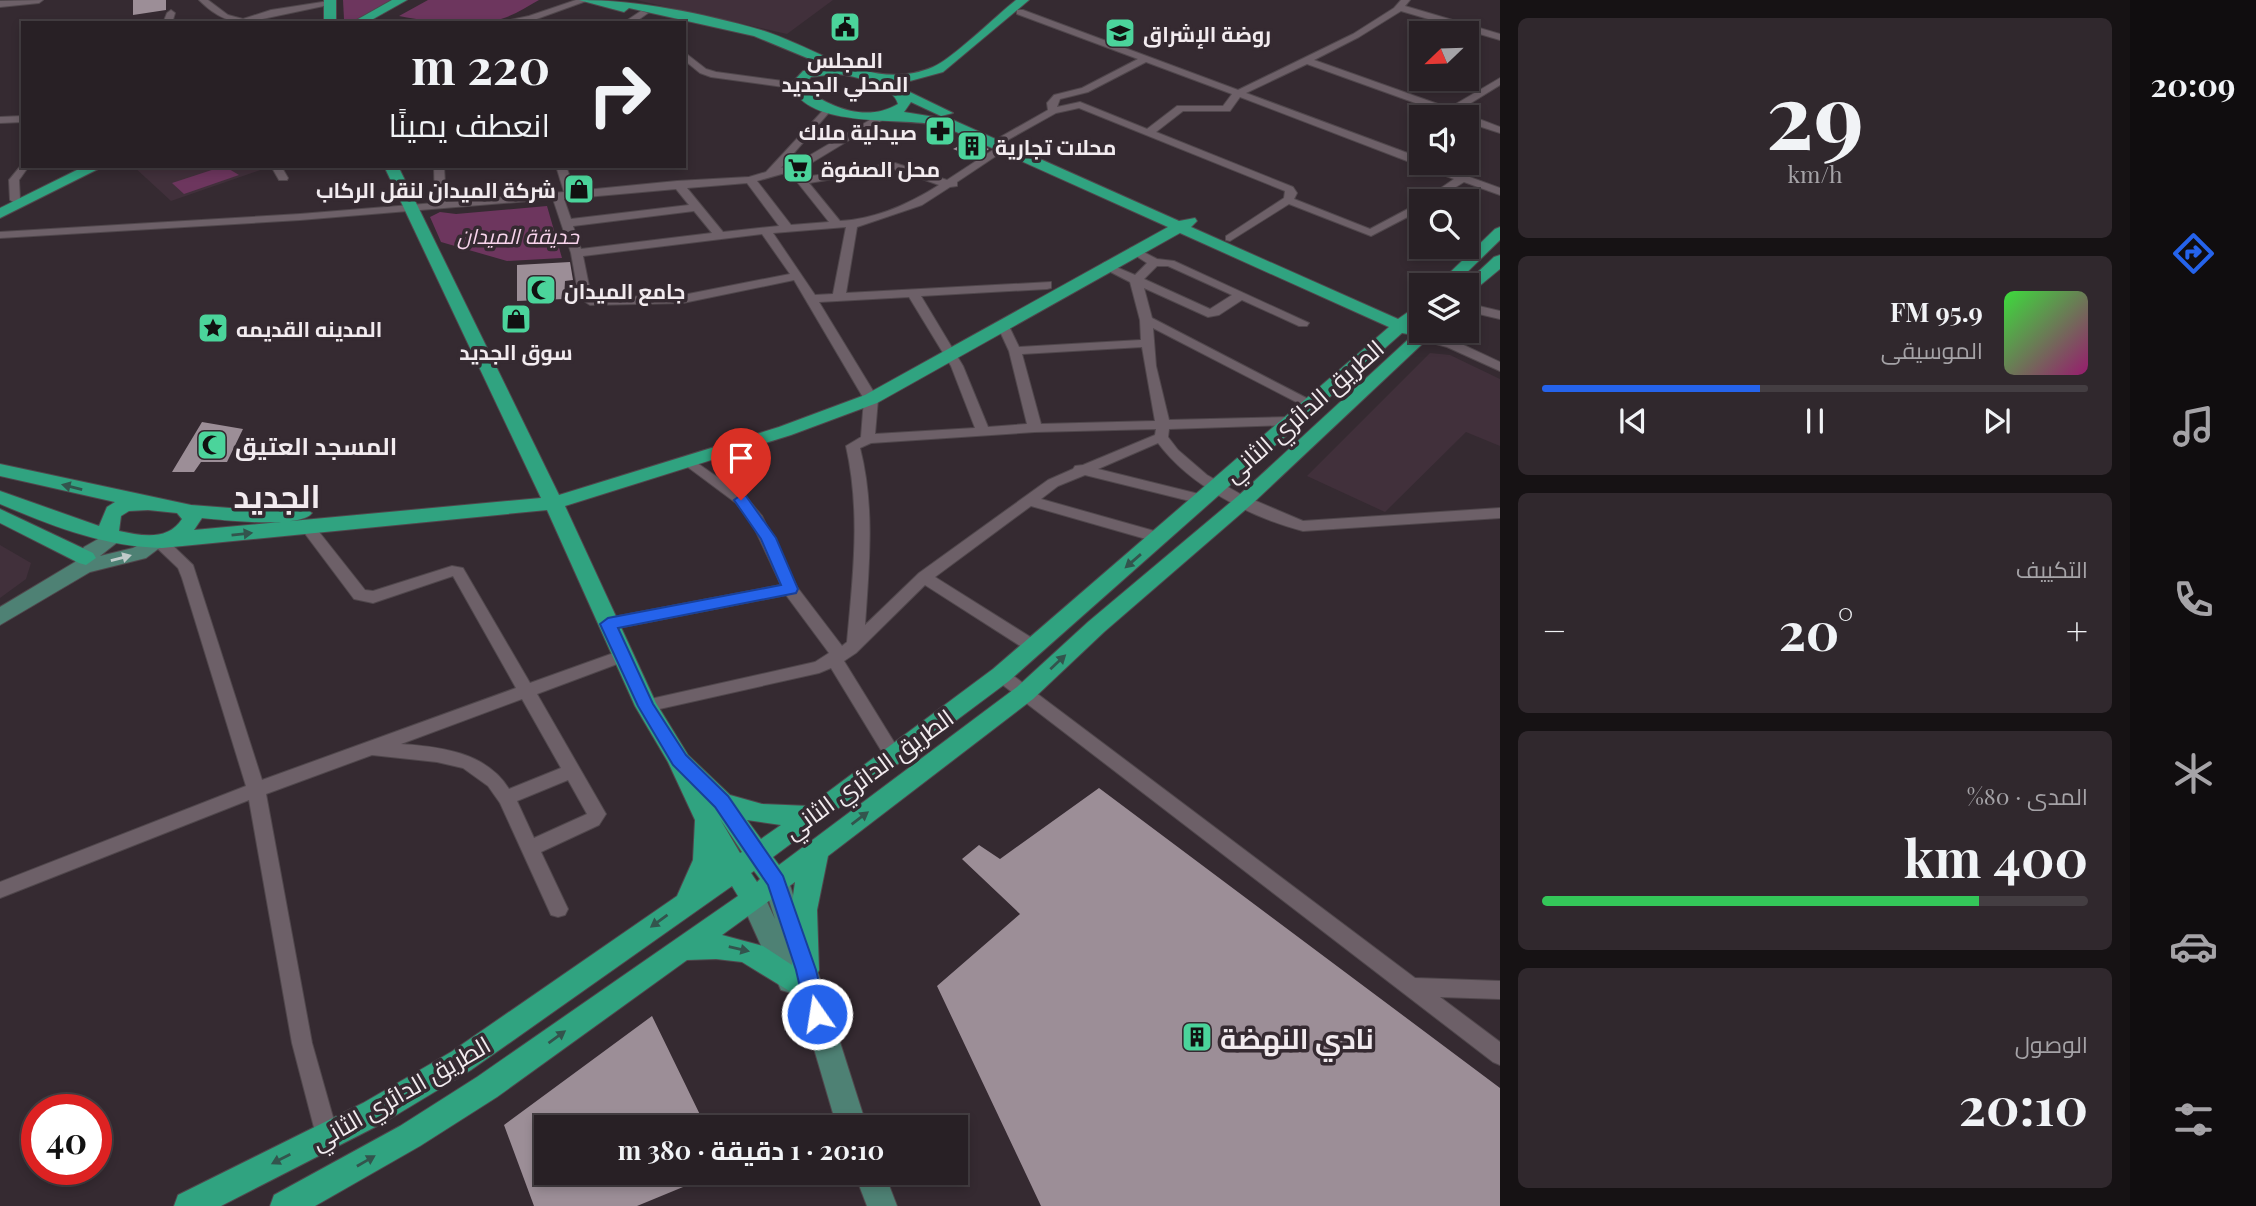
<!DOCTYPE html>
<html lang="ar">
<meta charset="utf-8">
<style>
:root{--surface:#282025;--page:#30282d;--text:#f1f3f6;--muted:#a5a3a7;--line:#443e42;--accent:#2563eb}
body{margin:0;font-family:"Playfair Display",Cairo,serif;background:var(--page);color:var(--text);direction:rtl;height:100vh;display:flex;flex-direction:column;font-size:26px;white-space:nowrap}
*{box-sizing:border-box;margin:0}
p{font-size:23px;color:var(--muted)}
.icon{flex:none;width:38px;height:38px;fill:none;stroke:currentColor;stroke-width:2;stroke-linecap:round;stroke-linejoin:round}
.map{position:relative;flex:1;overflow:hidden;direction:ltr}
.panel{display:flex;flex-direction:column;gap:18px;padding:18px;background:#161214;width:630px}
.panel>*{flex:none}
.guide{position:absolute;left:21px;top:21px;width:665px;height:147px;border-radius:0px;box-shadow:0 4px 10px #0003,0 0 0 2px var(--line);direction:rtl;background:#282025;color:var(--text);overflow:hidden}
.needle{width:46px;rotate:247deg}
.controls{position:absolute;left:1409px;top:21px;display:grid;gap:14px}
.controls a{display:grid;place-items:center;width:70px;height:70px;border-radius:0px;background:var(--surface);box-shadow:0 4px 10px #0003,0 0 0 2px var(--line);font-size:35px}
.speed{position:absolute;left:21px;top:1094px;display:flex;gap:14px;font-size:35px;font-weight:700;text-align:center}
.speed>*{display:grid;place-content:center;width:91px;height:91px;border-radius:50%;background:var(--surface);box-shadow:0 4px 10px #0003,0 0 0 2px var(--line);line-height:1}
.speed .limit{border:10px solid #d22;background:#fff;color:#111}
.pin{position:absolute;display:grid;place-items:center;width:60px;height:60px;color:#fff;margin:-72px -30px;border-radius:50% 50% 50% 0;rotate:-45deg;box-shadow:0 0 7px #0007}
.pin .icon{rotate:45deg}
.me{position:absolute;width:77px;margin:-38px;rotate:347deg;stroke-linejoin:round;filter:drop-shadow(0 0 5px #0008)}
.turn{display:flex;align-items:center;gap:24px;height:147px;padding:0 21px;font-size:32px}
.turn .icon{width:91px;height:91px;stroke-width:2.5}
.turn b{display:block;font-size:49px;line-height:60px}
.big{font-size:52px;font-weight:700;line-height:1.1}
.panel .widget{flex:1;display:flex;flex-direction:column;justify-content:center;gap:10px;min-width:0;padding:0 24px;border-radius:10px;background:var(--page)}
.panel .dial{align-items:center;gap:0}
.dial b{font-size:91px;line-height:1}
.song{display:flex;align-items:center;gap:21px}
.cover{width:84px;height:84px;border-radius:10px;background:linear-gradient(135deg,hsl(120 70% 55%),hsl(320 70% 35%))}
.played{height:7px;border-radius:4px;background:linear-gradient(90deg,var(--accent) 40%,var(--line) 40%)}
.keys{display:flex;justify-content:space-around;direction:ltr}
.heat{display:flex;justify-content:space-between;align-items:center;font-size:38px;direction:ltr}
.charge{height:10px;border-radius:5px;background:linear-gradient(90deg,#34c759 80%,var(--line) 0)}
.trip{position:absolute;left:534px;top:1115px;width:434px;height:70px;border-radius:0px;background:var(--surface);box-shadow:0 4px 10px #0003,0 0 0 2px var(--line);font-weight:700;line-height:70px;text-align:center;direction:rtl}
main{display:flex;flex:1;min-height:0}
.tabs{display:flex;flex-direction:column;width:126px;justify-content:space-around;align-items:center;background:#100d0f;color:var(--muted)}
.tabs .icon{width:49px;height:49px}
.tabs .on{color:var(--accent)}
.tabs b{font-size:32px;color:var(--text)}
.map>svg:first-child{display:block}
.built{fill:#41303b}
.green{fill:#6d365e}
.building{fill:#9c8e97}
.lines{fill:none;stroke-linecap:round;stroke-linejoin:round}
.street-casing{stroke:#50474c;stroke-width:2}
.secondary-casing{stroke:#50474c;stroke-width:2}
.primary-casing{stroke:#50474c;stroke-width:2}
.street{fill:#6d6068;fill-rule:evenodd}
.secondary{fill:#4e8174;fill-rule:evenodd}
.primary{fill:#30a380;fill-rule:evenodd}
.oneway{fill:#33544d}
.oneway2{fill:#c1cbca}
.route{fill:#2563eb;stroke:#184099;stroke-width:2}
.labels{text-anchor:middle;dominant-baseline:central;stroke-width:7;stroke-linejoin:round;paint-order:stroke}
.far-poi-label{font-size:21px;font-weight:bold;fill:#f2ebef;stroke:#352a31;text-anchor:start}
.far-park-label{font-size:21px;font-style:italic;fill:#f8d4ec;stroke:#352a31}
.street-label{font-size:24px;fill:#f2ebef;stroke:#352a31}
.poi-label{font-size:24px;font-weight:bold;fill:#f2ebef;stroke:#352a31;text-anchor:start}
.near-poi-label{font-size:28px;font-weight:bold;fill:#f2ebef;stroke:#352a31;text-anchor:start}
.district-label{font-size:32px;font-weight:bold;fill:#f2ebef;stroke:#352a31}
</style>
<main>
<nav class="tabs">
<b>20:09</b>
<svg class="icon on" aria-label="directions" viewBox="0 0 24 24"><path d="M12 3l9 9-9 9-9-9zM9 14v-3h6M13 9l2 2-2 2"/></svg>
<svg class="icon" aria-label="music" viewBox="0 0 24 24"><path d="M9 18V5l10-2v13"/><circle cx="6" cy="18" r="3"/><circle cx="16" cy="16" r="3"/></svg>
<svg class="icon" aria-label="phone" viewBox="0 0 24 24"><path d="M5 4h4l2 5-3 2q2 4 5 5l2-3 5 2v4C11 20 4 13 5 4z"/></svg>
<svg class="icon" aria-label="climate" viewBox="0 0 24 24"><path d="M12 3v18M4 7l16 10M4 17L20 7"/></svg>
<svg class="icon" aria-label="car" viewBox="0 0 24 24"><path d="M5 17H2v-5l4-1 3-4h7l3 4 3 1v5h-3M9 17h6M6 11h13"/><circle cx="7" cy="17" r="2"/><circle cx="17" cy="17" r="2"/></svg>
<svg class="icon" aria-label="filters" viewBox="0 0 24 24"><path d="M4 7h16M4 17h16"/><circle cx="9" cy="7" r="2"/><circle cx="15" cy="17" r="2"/></svg>
</nav>
<section class="panel">
<div class="widget dial"><b>29</b><p>km/h</p></div>
<div class="widget">
<div class="song"><i class="cover"></i><div><b>95.9 FM</b><p>الموسيقى</p></div></div>
<div class="played"></div>
<div class="keys"><svg class="icon" aria-label="previous" viewBox="0 0 24 24"><path d="M18 5L8 12l10 7zM5 5v14"/></svg><svg class="icon" aria-label="pause" viewBox="0 0 24 24"><path d="M8 5v14M16 5v14"/></svg><svg class="icon" aria-label="next" viewBox="0 0 24 24"><path d="M6 5l10 7-10 7zM19 5v14"/></svg></div>
</div>
<div class="widget"><p>التكييف</p>
<div class="heat"><a>−</a><b class="big">20°</b><a>+</a></div>
</div>
<div class="widget"><p>المدى · 80%</p><b class="big">400 km</b><div class="charge"></div></div>
<div class="widget"><p>الوصول</p><b class="big">20:10</b></div>
</section>
<div class="map">
<svg width="1500" height="1206" viewBox="0 0 1500 1206">
<rect width="100%" height="100%" fill="#352a31"/>
<g class="built">
<path d="M636,0H833L787,34Z"/>
<path d="M133,166H272L171,201Z"/>
<path d="M1430,353L1450,355L1500,379V446L1466,432L1385,512L1307,476Z"/>
<path d="M0,545L31,563L26,579L0,598Z"/>
</g>
<g class="green">
<path d="M343,0H395L352,22L344,19Z"/>
<path d="M428,0H539C528,6 516,14 504,18C472,30 432,22 399,16Z"/>
<path d="M224,166L239,175L184,194L172,183Z"/>
<path d="M547,206L562,258L507,261L441,242L430,217L440,212L456,214Z"/>
</g>
<g class="building">
<path d="M133,0H166V10L133,15Z"/>
<path d="M969,141L989,149L976,158L953,149Z"/>
<path d="M570,262L573,280L565,281L564,299L517,301V265Z"/>
<path d="M202,422L243,429L227,462H201L194,472H172Z"/>
<path d="M1099,788L1500,1088V1206H1041L937,986L1020,914L962,859L979,845L1000,859Z"/>
<path d="M652,1016L706,1127H546V1172L717,1173L637,1206H534L504,1125Z"/>
</g>
<g class="lines">
<g class="street-casing">
<g id="street">
<path d="M43,0L39,3L0,7V1Z"/>
<path d="M199,0H208L228,15L243,19L271,10L329,1L333,4L253,21L254,23C230,23 216,17 199,0Z"/>
<path d="M576,0H589L531,21L497,23L529,16Z"/>
<path d="M1401,0H1410L1405,6L1500,34V40L1401,11L1359,37L1314,60L1449,108L1500,78V85L1458,111L1500,127V133L1466,122V117L1446,114L1307,64L1246,93L1421,158V163H1431L1500,188V195L1464,182L1433,201H1421V210L1371,236L1289,204L1230,241L1226,240V236L1284,198L1285,191L1079,108L1056,113L997,146L988,144L1048,110L1047,103L1054,95L1082,88L1138,59L1017,14V10H1023L1238,90L1353,34L1394,8ZM1146,62L1232,94L1223,106H1177L1147,129L1080,102L1057,107L1060,99L1088,92ZM1240,97L1454,179L1421,202L1370,229L1294,199L1297,193L1293,187L1156,132L1183,111H1230Z"/>
<path d="M171,10L175,13L172,23H163L167,13Z"/>
<path d="M641,11L648,13L634,23H623Z"/>
<path d="M684,52L706,69L716,72L798,83L803,86L798,89L711,77L700,73L684,60Z"/>
<path d="M829,104L832,105V109L781,168L795,164L880,114L889,116L803,168L757,181L791,225L829,222L794,178V174H802L805,177L895,163L947,180L999,146L1008,148L957,182V186L950,187L922,205L857,227L846,293L1051,282V288L1047,289L921,296L963,366L988,427L1027,424L1009,351L997,325L999,322H1007L1019,347L1141,340L1140,320L1130,282L1099,266L1105,262L1109,264L1135,275L1147,263L1130,252V248L1134,247L1157,259L1174,261L1309,323L1307,326H1299L1242,300L1219,315L1208,317L1144,288L1152,318L1318,404L1311,408L1306,407L1153,328L1156,366L1169,420L1291,417L1298,421L1291,425L1169,429L1168,437L1178,450L1207,475L1242,495L1303,521L1500,508V518L1303,531C1252,518 1190,486 1158,443L1098,469L1207,496L1209,499L1207,502L1202,504L1085,475L1058,486L1041,499L1165,534L1167,538L1165,542L1160,543L1031,506L935,577L1040,643L1042,647L1040,651H1028L925,585L856,653L844,661L902,755L899,760L893,762L887,760L831,668L819,673L646,712L640,711L638,706L640,701L646,700L815,662L829,653L786,595L608,630L600,624L608,618L781,585L751,521L736,503L685,465L683,462L685,459L690,458L746,497L762,516L797,587L842,646L847,642C853,576 861,512 846,446L861,437L864,399L794,280L683,303L590,305L579,298L571,253L553,199L300,220L0,238V232L300,214L435,203L434,166H444L446,202L564,192L556,166H566L575,191L677,181L749,177L766,172ZM894,169L939,185C909,204 876,219 840,221L809,183ZM747,183L779,226L723,232L687,188ZM676,189L689,205L571,219L564,199ZM694,211L712,233L581,249L573,226ZM846,227L833,294L815,295L773,233ZM762,234L790,274L683,295L596,298L591,296L583,256ZM1157,266H1168L1232,295L1210,309L1144,279ZM909,297L951,366L975,428L875,434L878,399L819,302ZM1142,347L1155,421L1041,424L1022,354ZM1156,429L1155,435L1083,465L1075,466L1073,469L1048,480L919,573L865,625C869,565 875,507 860,448L871,443L1035,432Z"/>
<path d="M23,116V122L0,123V117Z"/>
<path d="M23,163V166H29L19,180L20,200L15,203L10,200L9,180Z"/>
<path d="M271,166H281L288,178L287,180H279Z"/>
<path d="M1466,303L1500,311V319L1466,311Z"/>
<path d="M1422,332L1455,341L1500,362V371L1447,347L1418,339V333Z"/>
<path d="M307,522L312,523L365,590L373,591L452,566L463,568L530,683L622,650L628,652L630,656L628,660L537,694L606,814L599,825L541,852L568,909L565,915L558,917L551,915L500,803L488,786L463,768L437,762L372,755L266,794L312,1043L338,1135L335,1143L327,1146L319,1143L316,1135L292,1043L249,800L0,898V882L246,786L182,578L178,568L157,548L154,544L157,540H167L193,565L262,780L516,688L453,576L373,603L354,599L300,527ZM522,699L561,768L509,789C486,752 441,747 401,744ZM568,780L587,814L534,838L517,801Z"/>
<path d="M1001,669L1007,671L1415,978L1500,981V999L1440,997L1500,1042V1065L1493,1062L995,679L993,675L995,671Z"/>
</g>
</g>
<g class="secondary-casing">
<g id="secondary">
<path d="M114,530L124,537L100,556L133,548L156,536L166,543L146,558L90,572L0,625V607L75,562L84,547Z"/>
<path d="M776,871L785,874L789,882L867,1127H837L797,991L791,993L781,990L740,899L744,891L753,888L762,891L775,919L763,882L767,874Z"/>
<path d="M854,1172H884L897,1206H867Z"/>
</g>
</g>
<g class="primary-casing">
<g id="primary">
<rect x="324" y="0" width="12" height="23"/>
<path d="M392,0H407L366,23H351Z"/>
<path d="M579,0C637,0 702,13 761,30C817,47 872,93 933,67C952,59 997,15 1016,0H1029L943,72L910,81L885,80L953,113L941,116L911,102L904,112L953,120L1179,221L1195,218L1197,221L1191,227L1398,319L1421,303V317L1411,325L1419,330L1436,331L1252,504L1104,632L1033,699L828,856L817,910L819,970L815,979L804,981L801,989L791,992L742,962L716,959L687,960L497,1097L420,1146L315,1206H270L274,1195L400,1126L477,1077L738,896L732,886L471,1070L383,1123L221,1206H174L178,1195L363,1103L451,1052L677,896L693,860L695,820L668,762L635,706L547,510L162,548C105,547 52,526 0,504V491L99,526L107,507L115,502L0,476V464L191,505L257,510L302,507L312,513C301,529 222,520 202,518L194,530L541,498L384,166H398L559,495L779,427L865,395L1168,227L943,126C906,116 806,131 791,84L803,71L829,67L754,36L629,8L624,12ZM836,74C853,75 894,86 898,104C868,122 831,109 805,88L804,85L811,77ZM1180,233L1389,327L993,669L809,806L762,804L730,795L688,755L656,703L565,506L791,435L877,403ZM1402,333L1413,335L1238,496L1088,622L1017,687L779,865L773,857L1009,681ZM148,510L177,513L182,519C168,541 142,536 119,531L121,516L129,511ZM720,819L742,852L740,853ZM747,820L781,825L761,839ZM754,871L760,879L757,882L751,873ZM795,882L791,910L792,965L763,946L722,935Z"/>
<path d="M85,166H104L0,218V208Z"/>
<path d="M1500,227V240L1454,285H1437L1495,229Z"/>
<path d="M1500,255V269L1466,297V285H1464L1494,257Z"/>
<path d="M0,509L93,553L96,558L86,565L79,563L0,523Z"/>
</g>
</g>
<use href="#street" class="street"/>
<use href="#secondary" class="secondary"/>
<use href="#primary" class="primary"/>
</g>
<defs><path id="oneway-solid" d="M-6-.8H1V-3.2L6.5 0L1 3.2V.8H-6Z" transform="scale(1.75)"/></defs>
<g class="oneway">
<use href="#oneway-solid" transform="translate(72 487) rotate(-166)"/>
<use href="#oneway-solid" transform="translate(242 534) rotate(-6)"/>
<use href="#oneway-solid" transform="translate(1133 561) rotate(139)"/>
<use href="#oneway-solid" transform="translate(1058 662) rotate(-43)"/>
<use href="#oneway-solid" transform="translate(860 818) rotate(-37)"/>
<use href="#oneway-solid" transform="translate(659 921) rotate(144)"/>
<use href="#oneway-solid" transform="translate(739 949) rotate(13)"/>
<use href="#oneway-solid" transform="translate(557 1037) rotate(-36)"/>
<use href="#oneway-solid" transform="translate(281 1159) rotate(153)"/>
<use href="#oneway-solid" transform="translate(366 1161) rotate(-30)"/>
</g>
<use class="oneway2" href="#oneway-solid" transform="translate(121 558) rotate(-15)"/>
<path class="route" d="M741,495L746,496L776,538L798,589L796,593L618,628L653,704L686,755L728,796L783,876L816,970L827,1014L824,1021L817,1024L809,1021L806,1014L796,970L768,885L715,807L673,765L638,706L600,624L608,618L781,585L761,539L734,500Z"/>
<defs>
<g id="civic-square" transform="scale(1.575)"><rect x="-9" y="-9" width="18" height="18" rx="4" fill="#4bd49b" stroke="#352a31"/><path d="M-.6-6.5H3V-4.5H.6V-3L4-1V1h2V6H-6V1h2V-1L-.6-3ZM-1.2 2.5V6h2.4V2.5Z" fill="#111"/></g>
<g id="school-square" transform="scale(1.575)"><rect x="-9" y="-9" width="18" height="18" rx="4" fill="#4bd49b" stroke="#352a31"/><path d="M0-5L7-2L0 1L-7-2ZM-4 1L0 2.5L4 1V4Q0 6-4 4Z" fill="#111"/></g>
<g id="pharmacy-square" transform="scale(1.575)"><rect x="-9" y="-9" width="18" height="18" rx="4" fill="#4bd49b" stroke="#352a31"/><path d="M-2-6h4v4h4v4h-4v4h-4v-4h-4v-4h4Z" fill="#111"/></g>
<g id="building-square" transform="scale(1.575)"><rect x="-9" y="-9" width="18" height="18" rx="4" fill="#4bd49b" stroke="#352a31"/><path d="M-4-6H4V6H1V3H-1V6H-4ZM-2.5-4.3h1.7v1.8h-1.7ZM.8-4.3h1.7v1.8H.8ZM-2.5-1h1.7V.8h-1.7ZM.8-1h1.7V.8H.8Z" fill="#111"/></g>
<g id="supermarket-square" transform="scale(1.575)"><rect x="-9" y="-9" width="18" height="18" rx="4" fill="#4bd49b" stroke="#352a31"/><path d="M-6-5.5h2.5l.6 2H6L4.5 2H-2.5L-4.4-4H-6ZM-1.5 3.2a1.3 1.3 0 1 0 .1 0ZM3 3.2a1.3 1.3 0 1 0 .1 0Z" fill="#111"/></g>
<g id="shop-square" transform="scale(1.575)"><rect x="-9" y="-9" width="18" height="18" rx="4" fill="#4bd49b" stroke="#352a31"/><path d="M-5-2.5h2.3a2.7 3.5 0 0 1 5.4 0H5L5.5 6h-11ZM-1.5-2.5h3a1.5 2.3 0 0 0-3 0Z" fill="#111"/></g>
<g id="mosque-square" transform="scale(1.575)"><rect x="-9" y="-9" width="18" height="18" rx="4" fill="#4bd49b" stroke="#352a31"/><path d="M3.5-4.9A6 6 0 1 0 3.5 4.9A5 5 0 1 1 3.5-4.9Z" fill="#111"/></g>
<g id="sight-square" transform="scale(1.575)"><rect x="-9" y="-9" width="18" height="18" rx="4" fill="#4bd49b" stroke="#352a31"/><path d="M0-6L1.8-2.2L6-1.7L2.9 1.2L3.7 5.4L0 3.3L-3.7 5.4L-2.9 1.2L-6-1.7L-1.8-2.2Z" fill="#111"/></g>
</defs>
<g fill-rule="evenodd">
<use href="#civic-square" x="845" y="27"/>
<use href="#school-square" x="1120" y="33"/>
<use href="#pharmacy-square" x="940" y="131"/>
<use href="#building-square" x="972" y="146"/>
<use href="#supermarket-square" x="798" y="168"/>
<use href="#shop-square" x="579" y="189"/>
<use href="#mosque-square" x="541" y="290"/>
<use href="#shop-square" x="516" y="319"/>
<use href="#sight-square" x="213" y="328"/>
<use href="#mosque-square" x="212" y="445"/>
<use href="#building-square" x="1197" y="1037"/>
</g>
<g class="labels">
<g class="far-poi-label">
<text x="1143" y="33">روضة الإشراق</text>
<text x="845" y="59" text-anchor="middle">المجلس<tspan x="845" dy="24">المحلي الجديد</tspan></text>
<text x="917" y="131" text-anchor="end">صيدلية ملاك</text>
<text x="995" y="146">محلات تجارية</text>
<text x="821" y="168">محل الصفوة</text>
<text x="556" y="189" text-anchor="end">شركة الميدان لنقل الركاب</text>
<text x="564" y="290">جامع الميدان</text>
<text x="236" y="328">المدينه القديمه</text>
<text x="516" y="351" text-anchor="middle">سوق الجديد</text>
</g>
<g class="far-park-label">
<text x="518" y="235">حديقة الميدان</text>
</g>
<g class="street-label">
<text transform="translate(1303 410) rotate(-41)">الطريق الدائري الثاني</text>
<text transform="translate(868 773) rotate(-36)">الطريق الدائري الثاني</text>
<text transform="translate(400 1092) rotate(-30)">الطريق الدائري الثاني</text>
</g>
<g class="poi-label">
<text x="235" y="445">المسجد العتيق</text>
</g>
<g class="near-poi-label">
<text x="1220" y="1037">نادي النهضة</text>
</g>
<g class="district-label">
<text x="277" y="494">الجديد</text>
</g>
</g>
</svg>
<div class="controls">
<a><svg class="needle" viewBox="-14 -14 28 28"><path d="M0-13l5 13h-10z" fill="#e53935"/><path d="M0 13l5-13h-10z" fill="#a5a3a7"/></svg></a>
<a><svg class="icon" aria-label="sound" viewBox="0 0 24 24"><path d="M4 9h4l5-4v14l-5-4H4zM17 9q2 3 0 6"/></svg></a>
<a><svg class="icon" aria-label="search" viewBox="0 0 24 24"><circle cx="10" cy="10" r="6"/><path d="M15 15l6 6"/></svg></a>
<a><svg class="icon" aria-label="layers" viewBox="0 0 24 24"><path d="M12 4l9 5-9 5-9-5zM3 14l9 5 9-5"/></svg></a>
</div>
<div class="speed"><div class="limit">40</div></div>
<div class="pin" style="left:741px;top:500px;background:#d93025"><svg class="icon" aria-label="arrive" viewBox="0 0 24 24"><path d="M6 21V4h12l-3 4 3 4H6"/></svg></div>
<svg class="me" style="left:817px;top:1014px" viewBox="-20 -20 40 40"><circle r="17" fill="#2563eb" stroke="#fff" stroke-width="3"/><path d="M0-11L8 9 0 5-8 9z" fill="#fff"/></svg>
<div class="trip">20:10 · 1 دقيقة · 380 m</div>
<div class="guide">
<div class="turn"><svg class="icon" aria-label="right" viewBox="0 0 24 24"><path d="M7 20v-9h11M14 6l5 5-5 5"/></svg><div><b>220 m</b>انعطف يمينًا</div></div>
</div>
</div>
</main>
